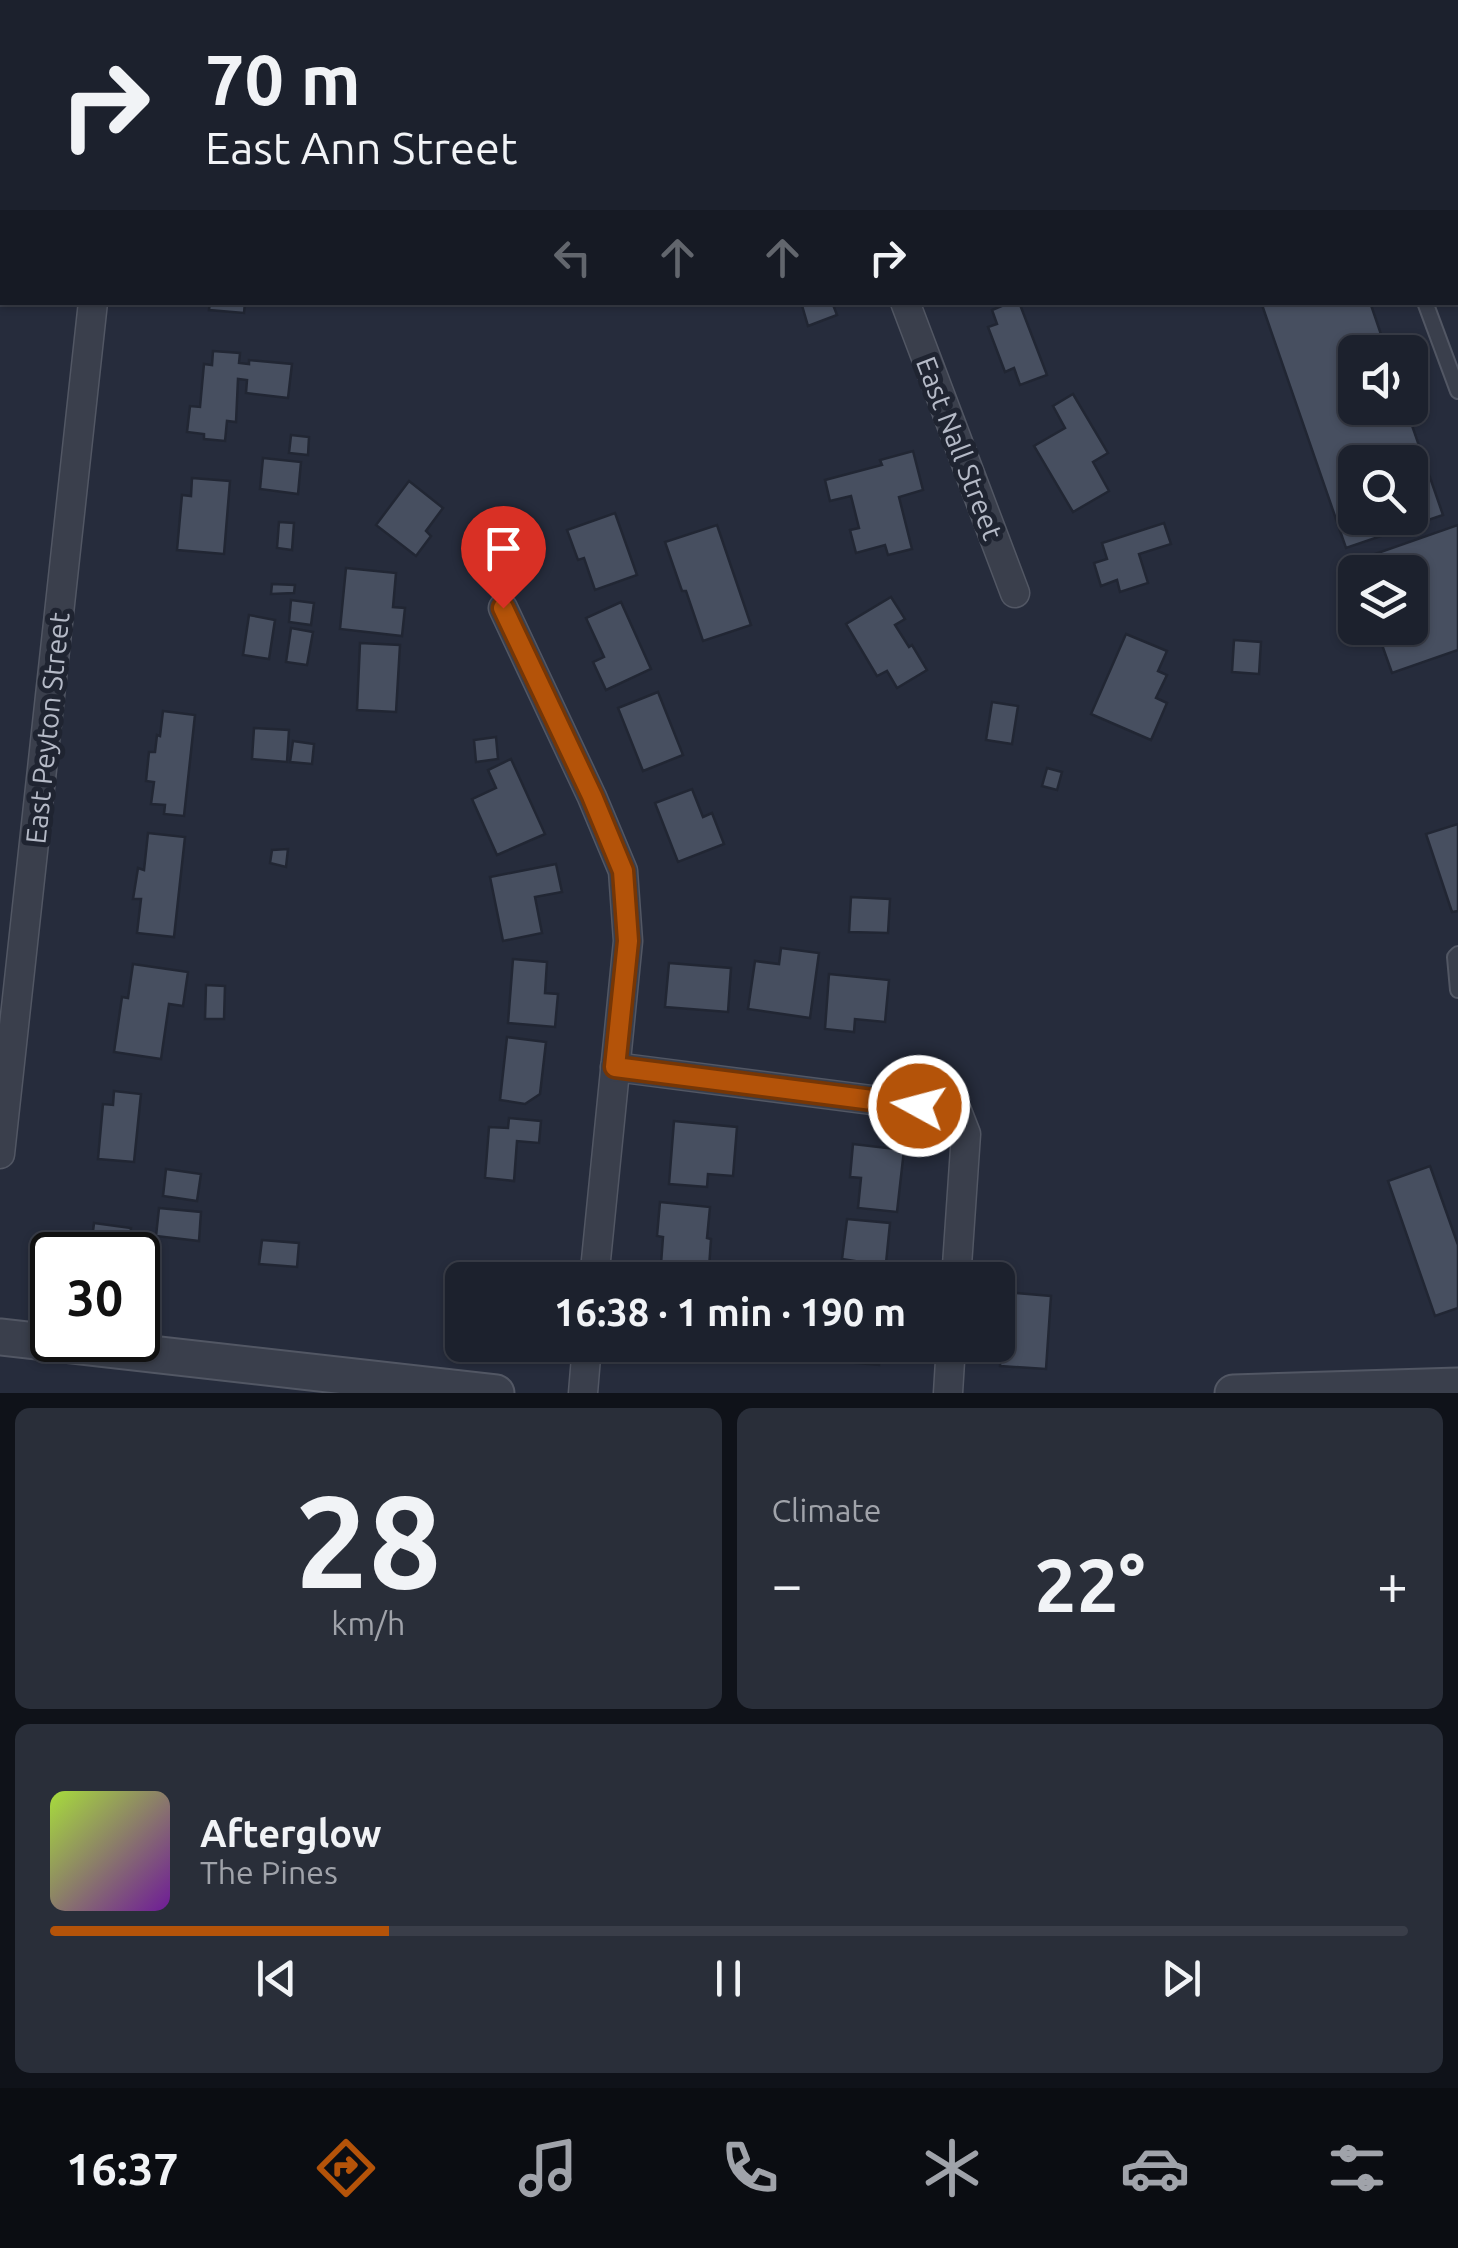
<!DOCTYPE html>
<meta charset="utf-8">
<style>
:root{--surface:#1c212d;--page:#292e39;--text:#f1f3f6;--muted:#a0a3aa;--line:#3a3e49;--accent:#b45309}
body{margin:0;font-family:Ubuntu,sans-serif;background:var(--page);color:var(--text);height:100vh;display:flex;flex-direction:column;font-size:38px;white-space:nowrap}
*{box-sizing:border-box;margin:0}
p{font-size:32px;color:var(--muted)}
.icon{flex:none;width:55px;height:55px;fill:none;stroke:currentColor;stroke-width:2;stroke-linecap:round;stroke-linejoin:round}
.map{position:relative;height:1393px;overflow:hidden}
.sheet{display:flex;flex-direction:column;gap:15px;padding:15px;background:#0f1219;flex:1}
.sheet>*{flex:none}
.guide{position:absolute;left:0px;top:0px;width:1460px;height:305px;box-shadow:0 2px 8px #0004,0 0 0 2px var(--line);background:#1c212d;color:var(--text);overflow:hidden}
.buttons{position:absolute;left:1338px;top:335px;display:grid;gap:20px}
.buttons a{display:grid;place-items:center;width:90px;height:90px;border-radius:15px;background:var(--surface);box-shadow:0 2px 8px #0004,0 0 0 2px var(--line);font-size:50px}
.speed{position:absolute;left:30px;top:1232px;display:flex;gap:20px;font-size:50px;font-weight:700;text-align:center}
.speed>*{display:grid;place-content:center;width:130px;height:130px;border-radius:50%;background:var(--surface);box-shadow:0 2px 8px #0004,0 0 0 2px var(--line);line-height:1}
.speed .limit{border:5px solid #111;border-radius:15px;background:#fff;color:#111}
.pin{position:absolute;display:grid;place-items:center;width:85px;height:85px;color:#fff;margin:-102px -42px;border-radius:50% 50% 50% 0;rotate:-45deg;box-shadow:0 0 10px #0007}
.pin .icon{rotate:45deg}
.me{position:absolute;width:110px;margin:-55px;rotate:277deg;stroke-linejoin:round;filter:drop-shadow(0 0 8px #0008)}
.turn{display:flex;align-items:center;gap:35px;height:210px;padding:0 40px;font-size:45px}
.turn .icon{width:130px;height:130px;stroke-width:2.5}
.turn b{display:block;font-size:70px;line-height:85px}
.lanes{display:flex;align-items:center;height:95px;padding:0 40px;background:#0003;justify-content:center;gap:50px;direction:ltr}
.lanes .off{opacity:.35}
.big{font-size:75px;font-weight:700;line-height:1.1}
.sheet .widget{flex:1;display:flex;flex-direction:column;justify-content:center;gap:15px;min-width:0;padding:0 35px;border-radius:15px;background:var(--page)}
.sheet .dial{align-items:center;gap:0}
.dial b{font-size:130px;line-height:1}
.song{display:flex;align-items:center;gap:30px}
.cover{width:120px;height:120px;border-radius:15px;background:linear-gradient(135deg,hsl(80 70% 55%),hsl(280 70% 35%))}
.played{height:10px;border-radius:5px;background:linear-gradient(90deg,var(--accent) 25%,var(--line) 25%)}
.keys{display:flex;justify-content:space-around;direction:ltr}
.heat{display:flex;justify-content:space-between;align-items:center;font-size:55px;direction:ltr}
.sheet .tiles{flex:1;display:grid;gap:15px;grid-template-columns:1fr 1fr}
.widget:last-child{grid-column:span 2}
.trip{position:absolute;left:445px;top:1262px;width:570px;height:100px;border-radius:15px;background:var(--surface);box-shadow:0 2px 8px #0004,0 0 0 2px var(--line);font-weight:700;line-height:100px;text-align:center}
.tab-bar{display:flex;height:160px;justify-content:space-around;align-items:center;background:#0b0d12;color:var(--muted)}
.tab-bar .icon{width:70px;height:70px}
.tab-bar .active{color:var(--accent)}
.tab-bar b{font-size:45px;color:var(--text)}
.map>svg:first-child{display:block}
.building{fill:#474f60;stroke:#212633;stroke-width:2.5;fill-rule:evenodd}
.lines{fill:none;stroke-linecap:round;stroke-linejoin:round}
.service-casing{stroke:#525764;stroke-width:18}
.minor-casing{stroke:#525764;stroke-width:31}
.tertiary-casing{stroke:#525764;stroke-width:39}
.service{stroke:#3a3f4c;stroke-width:14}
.minor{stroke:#3a3f4c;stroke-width:28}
.tertiary{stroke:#3a3f4c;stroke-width:35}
.route-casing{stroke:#753606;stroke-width:25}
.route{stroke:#b45309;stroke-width:18}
.labels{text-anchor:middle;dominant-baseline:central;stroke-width:10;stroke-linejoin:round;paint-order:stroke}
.street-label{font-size:28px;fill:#b5bac7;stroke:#1f2431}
</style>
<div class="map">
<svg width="1458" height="1393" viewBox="0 0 1458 1393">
<rect width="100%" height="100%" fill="#262c3c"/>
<g class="building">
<path d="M1212,0H1352L1353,2H1213Z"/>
<path d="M0,34H2V148L0,147Z"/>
<path d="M210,302H245L244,313L209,310Z"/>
<path d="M801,302H832L837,315L808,326Z"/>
<path d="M1011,302H1019L1047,375L1020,385L1014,368L1005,372L988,327L997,324L992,310Z"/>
<path d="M1261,302H1370L1387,352H1355V408H1406L1443,515L1346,548ZM1355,462H1410V518H1355Z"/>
<path d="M213,351L240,353L239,363L249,364V360L292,364L288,398L246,393L247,380L238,379L236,422L227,421L225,441L204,439V434L187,432L190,406L200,407L204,364L212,365Z"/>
<path d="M1073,394L1108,453L1093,462L1109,491L1073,512L1034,446L1065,428L1053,406Z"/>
<path d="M291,435L309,437L308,455L289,453Z"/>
<path d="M913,451L923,490L899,497L912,549L888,555L885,545L856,553L850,530L859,528L851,496L830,501L825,480L882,465L880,460Z"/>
<path d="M263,458L301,462L298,494L260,489Z"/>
<path d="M192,478L230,481L224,554L177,550L182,495L191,496Z"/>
<path d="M409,481L443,508L426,531L431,536L416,556L376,525Z"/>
<path d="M615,513L637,575L595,590L584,558L578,560L567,530Z"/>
<path d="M279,522L294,523L292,550L277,548Z"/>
<path d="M1164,523L1171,544L1139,554L1148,583L1120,592L1117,580L1101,586L1094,563L1107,559L1102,543Z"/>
<path d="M717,525L751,625L703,641L686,591H682L665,542Z"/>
<path d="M1458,525V650L1392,673L1376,628H1410V572H1356L1352,562Z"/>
<path d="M346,568L396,573L393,607L405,608L402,636L340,629Z"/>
<path d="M272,584L295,585L294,593L271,594Z"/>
<path d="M891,597L905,619L895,625L909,647L912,645L927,670L897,688L887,671L877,676L846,624Z"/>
<path d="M291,600L314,603L311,625L289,622Z"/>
<path d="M621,602L651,669L606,690L593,662L604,657L586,618Z"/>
<path d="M249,615L275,620L269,659L243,655Z"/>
<path d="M291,628L313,632L307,665L286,662Z"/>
<path d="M1126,634L1167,651L1158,671L1167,675L1156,698L1167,703L1151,740L1091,714Z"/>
<path d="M1234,640L1261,642L1259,674L1232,672Z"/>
<path d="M360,643L400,645L396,712L357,710Z"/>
<path d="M658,692L683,755L643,771L618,708Z"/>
<path d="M992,702L1018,706L1012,744L986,740Z"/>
<path d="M163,711L195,715L184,816L164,814L165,805L151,804L154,782L146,781L149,752H155L157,735L160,736Z"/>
<path d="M254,728L289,730L287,762L252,759Z"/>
<path d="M496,737L498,759L476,762L474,740Z"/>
<path d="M293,741L314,744L312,764L290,762Z"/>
<path d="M511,759L545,834L497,855L472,799L496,788L488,770Z"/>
<path d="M1047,768L1062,772L1057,790L1042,786Z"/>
<path d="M692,789L703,817L712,813L724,844L678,862L655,803Z"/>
<path d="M1458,824V911L1452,912L1426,834Z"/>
<path d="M148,833L185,837L174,937L137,933L141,899H133L138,868L144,870Z"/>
<path d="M288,849L286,867L270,863L272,850Z"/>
<path d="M556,864L562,892L535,897L542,933L503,941L490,877Z"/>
<path d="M851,897L890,899L888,933L849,932Z"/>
<path d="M781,948L819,953L810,1018L748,1009L755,961L779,964Z"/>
<path d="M513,959L547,962L545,993L558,994L555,1027L508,1023Z"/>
<path d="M669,963L731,968L728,1012L665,1007Z"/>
<path d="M133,964L188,972L183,1006L169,1004L161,1059L114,1052L122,997L128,998Z"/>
<path d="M829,974L889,980L885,1022L855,1019L854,1032L825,1029Z"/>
<path d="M206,985L225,986L224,1019H205Z"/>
<path d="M507,1037L546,1042L540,1094L525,1104L500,1100Z"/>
<path d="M114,1091L141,1094L134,1162L98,1159L103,1104L113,1105Z"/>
<path d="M509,1118L541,1121L539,1143L517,1141L514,1181L485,1178L489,1127L508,1128Z"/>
<path d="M674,1121L737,1127L733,1176L708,1174L707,1187L669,1184Z"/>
<path d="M853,1144L904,1150L897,1212L858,1208L861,1178L850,1177Z"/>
<path d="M1430,1166L1458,1245V1308L1435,1316L1388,1181Z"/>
<path d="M166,1169L201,1174L197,1201L163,1196Z"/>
<path d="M660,1202L710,1207L707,1238L711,1239L709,1268L661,1264L663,1237L657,1236Z"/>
<path d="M159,1208L201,1212L199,1241L156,1236Z"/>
<path d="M847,1219L890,1223L886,1263L890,1264L888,1280H852L855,1261L842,1259Z"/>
<path d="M94,1223L131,1228L127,1255H90Z"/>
<path d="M262,1240L299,1243L297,1267L259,1264Z"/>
<path d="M1005,1292L1051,1296L1046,1369L1000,1366Z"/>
<path d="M647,1345H699L698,1352Z"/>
<path d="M838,1345H881L879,1365L836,1361Z"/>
</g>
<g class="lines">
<g class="service-casing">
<g id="service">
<path d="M1458,34V33"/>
<path d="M1425,302L1458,391"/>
<path d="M1458,954L1455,957L1458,990"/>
</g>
</g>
<g class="minor-casing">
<g id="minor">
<path d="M123,0L148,2"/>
<path d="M1407,0L1408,2"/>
<path d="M821,2L822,0"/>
<path d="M1458,150V152"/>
<path d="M905,302L1015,593"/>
<path d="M503,608L592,797L623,871L628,941L594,1280"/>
<path d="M615,1067L957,1111L966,1134L956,1280"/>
<path d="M0,1154L93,302"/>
<path d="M583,1393L587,1345"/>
<path d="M948,1393L951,1345"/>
</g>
</g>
<g class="tertiary-casing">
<g id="tertiary">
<path d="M0,1337L496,1393"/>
<path d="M1233,1393L1458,1386"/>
</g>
</g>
<use href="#service" class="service"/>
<use href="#minor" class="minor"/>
<use href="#tertiary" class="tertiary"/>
</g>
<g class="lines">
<g class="route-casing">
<path id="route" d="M503,608L592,796L623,871L628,941L615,1067L919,1106"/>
</g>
<use href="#route" class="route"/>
</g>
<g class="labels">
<g class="street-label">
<text transform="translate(960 448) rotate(69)">East Nall Street</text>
<text transform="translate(47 728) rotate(-84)">East Peyton Street</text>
</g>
</g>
</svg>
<div class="buttons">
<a><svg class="icon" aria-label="sound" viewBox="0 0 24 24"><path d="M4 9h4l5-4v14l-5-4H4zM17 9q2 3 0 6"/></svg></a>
<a><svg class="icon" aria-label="search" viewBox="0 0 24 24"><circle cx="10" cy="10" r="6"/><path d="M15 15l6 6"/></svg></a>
<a><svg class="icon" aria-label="layers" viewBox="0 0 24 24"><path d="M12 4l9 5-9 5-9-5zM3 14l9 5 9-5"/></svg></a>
</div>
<div class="speed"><div class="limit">30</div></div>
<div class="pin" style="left:503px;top:608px;background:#d93025"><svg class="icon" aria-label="arrive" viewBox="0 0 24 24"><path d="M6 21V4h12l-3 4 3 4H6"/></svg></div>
<svg class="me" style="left:919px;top:1106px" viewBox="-20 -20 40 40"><circle r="17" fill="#b45309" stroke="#fff" stroke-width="3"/><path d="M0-11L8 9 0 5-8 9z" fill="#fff"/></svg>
<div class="trip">16:38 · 1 min · 190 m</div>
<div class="guide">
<div class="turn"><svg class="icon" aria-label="right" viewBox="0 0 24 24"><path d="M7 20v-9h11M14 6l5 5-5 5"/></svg><div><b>70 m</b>East Ann Street</div></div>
<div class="lanes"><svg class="icon off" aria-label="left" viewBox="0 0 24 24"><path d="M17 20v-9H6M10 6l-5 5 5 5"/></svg><svg class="icon off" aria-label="ahead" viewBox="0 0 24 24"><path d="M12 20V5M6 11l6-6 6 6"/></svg><svg class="icon off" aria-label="ahead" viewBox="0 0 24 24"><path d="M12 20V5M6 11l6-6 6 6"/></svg><svg class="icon" aria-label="right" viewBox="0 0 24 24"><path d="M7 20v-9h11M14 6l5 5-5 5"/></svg></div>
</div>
</div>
<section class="sheet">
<div class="tiles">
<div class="widget dial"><b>28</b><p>km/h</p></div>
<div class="widget"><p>Climate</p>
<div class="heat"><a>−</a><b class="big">22°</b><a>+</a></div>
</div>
<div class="widget">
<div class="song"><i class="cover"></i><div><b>Afterglow</b><p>The Pines</p></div></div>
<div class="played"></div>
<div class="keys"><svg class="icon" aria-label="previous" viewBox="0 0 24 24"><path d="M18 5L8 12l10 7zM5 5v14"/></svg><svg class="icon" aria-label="pause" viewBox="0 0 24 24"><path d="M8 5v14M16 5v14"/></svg><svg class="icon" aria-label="next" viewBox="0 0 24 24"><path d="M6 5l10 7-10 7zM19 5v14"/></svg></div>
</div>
</div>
</section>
<nav class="tab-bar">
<b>16:37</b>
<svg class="icon active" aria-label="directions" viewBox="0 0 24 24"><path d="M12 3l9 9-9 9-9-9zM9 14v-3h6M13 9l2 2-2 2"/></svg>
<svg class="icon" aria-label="music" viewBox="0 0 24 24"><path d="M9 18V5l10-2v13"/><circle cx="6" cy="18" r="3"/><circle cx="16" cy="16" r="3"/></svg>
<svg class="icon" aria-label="phone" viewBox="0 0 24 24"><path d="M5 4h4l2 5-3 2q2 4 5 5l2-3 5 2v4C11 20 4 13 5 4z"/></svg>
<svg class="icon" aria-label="climate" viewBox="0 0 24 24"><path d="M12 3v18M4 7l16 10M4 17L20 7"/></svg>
<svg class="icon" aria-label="car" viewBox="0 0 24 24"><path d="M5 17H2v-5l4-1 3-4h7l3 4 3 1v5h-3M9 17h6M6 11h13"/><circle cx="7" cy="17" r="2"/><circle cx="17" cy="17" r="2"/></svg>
<svg class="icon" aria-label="filters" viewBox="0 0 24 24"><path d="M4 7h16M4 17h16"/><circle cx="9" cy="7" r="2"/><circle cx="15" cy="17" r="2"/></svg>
</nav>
